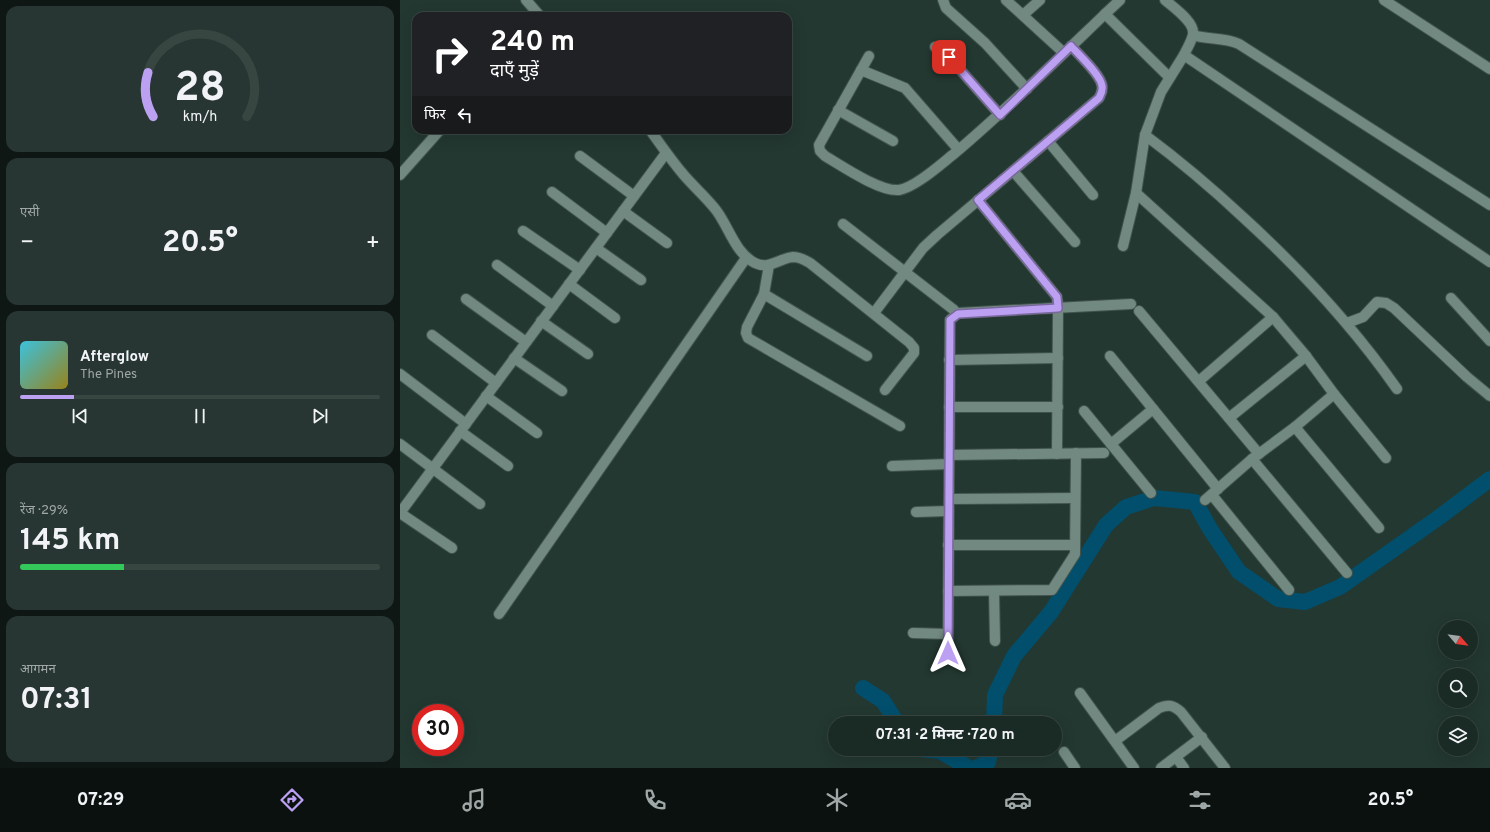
<!DOCTYPE html>
<html lang="hi">
<meta charset="utf-8">
<style>
:root{--surface:#1a2a25;--page:#273632;--text:#f1f3f6;--muted:#9fa7a7;--line:#384642;--accent:#bca0f2}
body{margin:0;font-family:Overpass,"Noto Sans Devanagari",sans-serif;background:var(--page);color:var(--text);height:100vh;display:flex;flex-direction:column;font-size:15px;white-space:nowrap}
*{box-sizing:border-box;margin:0}
p{font-size:13px;color:var(--muted)}
.icon{flex:none;width:22px;height:22px;fill:none;stroke:currentColor;stroke-width:2;stroke-linecap:round;stroke-linejoin:round}
.map{position:relative;flex:1;overflow:hidden}
.sheet{display:flex;flex-direction:column;gap:6px;padding:6px;background:#0e1714;width:400px}
.sheet>*{flex:none}
.guide{position:absolute;left:12px;top:12px;width:380px;height:122px;border-radius:12px;box-shadow:0 4px 16px #0002,0 0 0 1px var(--line);background:#202124;color:#fff;overflow:hidden}
.needle{width:26px;rotate:118deg}
.controls{position:absolute;left:1038px;top:620px;display:grid;gap:8px}
.controls a{display:grid;place-items:center;width:40px;height:40px;border-radius:50%;background:var(--surface);box-shadow:0 4px 16px #0002,0 0 0 1px var(--line);font-size:20px}
.speed{position:absolute;left:12px;top:704px;display:flex;gap:8px;font-size:20px;font-weight:700;text-align:center}
.speed>*{display:grid;place-content:center;width:52px;height:52px;border-radius:50%;background:var(--surface);box-shadow:0 4px 16px #0002,0 0 0 1px var(--line);line-height:1}
.speed .limit{border:6px solid #d22;background:#fff;color:#111}
.pin{position:absolute;display:grid;place-items:center;width:34px;height:34px;color:#fff;margin:-17px;border-radius:8px;box-shadow:0 2px 6px #0006}
.me{position:absolute;width:44px;margin:-22px;rotate:0deg;stroke-linejoin:round;filter:drop-shadow(0 0 3px #0008)}
.turn{display:flex;align-items:center;gap:14px;height:84px;padding:0 12px;font-size:18px}
.turn .icon{width:52px;height:52px;stroke-width:2.5}
.turn b{display:block;font-size:28px;line-height:34px}
.then{display:flex;align-items:center;height:38px;padding:0 12px;background:#0003;gap:8px;font-size:15px}
.big{font-size:30px;font-weight:700;line-height:1.1}
.sheet .card{flex:1;display:flex;flex-direction:column;justify-content:center;gap:6px;min-width:0;padding:0 14px;border-radius:12px;background:var(--page)}
.sheet .dial{align-items:center;gap:0}
.dial svg{height:104px;overflow:visible;fill:none;stroke:var(--line);stroke-width:7;stroke-linecap:round;text-anchor:middle}
.dial text{fill:var(--text);stroke:none}
.song{display:flex;align-items:center;gap:12px}
.cover{width:48px;height:48px;border-radius:6px;background:linear-gradient(135deg,hsl(190 70% 55%),hsl(50 70% 35%))}
.played{height:4px;border-radius:2px;background:linear-gradient(90deg,var(--accent) 15%,var(--line) 15%)}
.keys{display:flex;justify-content:space-around;direction:ltr}
.heat{display:flex;justify-content:space-between;align-items:center;font-size:22px;direction:ltr}
.charge{height:6px;border-radius:3px;background:linear-gradient(90deg,#34c759 29%,var(--line) 0)}
.trip{position:absolute;left:428px;top:716px;width:234px;height:40px;border-radius:20px;background:var(--surface);box-shadow:0 4px 16px #0002,0 0 0 1px var(--line);font-weight:700;line-height:40px;text-align:center}
.tabs{display:flex;height:64px;justify-content:space-around;align-items:center;background:#0a110f;color:var(--muted)}
.tabs .icon{width:28px;height:28px}
.tabs .selected{color:var(--accent)}
.tabs b{font-size:18px;color:var(--text)}
main{display:flex;flex:1;min-height:0}
.map>svg:first-child{display:block}
.lines{fill:none;stroke-linecap:round;stroke-linejoin:round}
.river{stroke:#014f6d;stroke-width:16}
.minor-casing{stroke:#40534d;stroke-width:12}
.minor{stroke:#718980;stroke-width:10}
.route-casing{stroke:#7a689d;stroke-width:10}
.route{stroke:#bca0f2;stroke-width:7}
</style>
<main>
<section class="sheet">
<div class="card dial"><svg viewBox="0 0 100 80">
<path d="M14 69A42 42 0 1 1 86 69"/>
<path d="M14 69A42 42 0 0 1 10 35" stroke="#bca0f2"/>
<text x="50" y="56" font-size="32" font-weight="700">28</text>
<text x="50" y="72" font-size="11">km/h</text>
</svg></div>
<div class="card"><p>एसी</p>
<div class="heat"><a>−</a><b class="big">20.5°</b><a>+</a></div>
</div>
<div class="card">
<div class="song"><i class="cover"></i><div><b>Afterglow</b><p>The Pines</p></div></div>
<div class="played"></div>
<div class="keys"><svg class="icon" aria-label="previous" viewBox="0 0 24 24"><path d="M18 5L8 12l10 7zM5 5v14"/></svg><svg class="icon" aria-label="pause" viewBox="0 0 24 24"><path d="M8 5v14M16 5v14"/></svg><svg class="icon" aria-label="next" viewBox="0 0 24 24"><path d="M6 5l10 7-10 7zM19 5v14"/></svg></div>
</div>
<div class="card"><p>रेंज · 29%</p><b class="big">145 km</b><div class="charge"></div></div>
<div class="card"><p>आगमन</p><b class="big">07:31</b></div>
</section>
<div class="map">
<svg width="1090" height="768" viewBox="0 0 1090 768">
<rect width="100%" height="100%" fill="#233831"/>
<g class="lines">
<g class="river">
<path d="M463,688L483,701L497,723"/>
<path d="M594,723L595,695L614,656L651,612L706,525L726,507L754,498L795,502L810,529L839,572L878,599L905,602L940,587L1038,518L1090,479"/>
<path d="M519,749L540,751L569,768"/>
<path d="M576,768L588,762L591,749"/>
</g>
<g class="minor-casing">
<g id="minor">
<path d="M126,0L140,16"/>
<path d="M543,0L546,8L585,43L627,89"/>
<path d="M606,0L664,53"/>
<path d="M720,0L705,14L769,77"/>
<path d="M765,0C773,7 795,22 793,34C792,41 787,48 784,55"/>
<path d="M984,0L1090,69"/>
<path d="M623,15L640,0"/>
<path d="M793,35C808,40 824,37 839,44L1090,205"/>
<path d="M535,47L549,57L600,115"/>
<path d="M469,56L419,145L420,151L425,156C442,166 480,192 499,190C516,187 542,163 555,153C607,109 656,61 705,14"/>
<path d="M461,70L505,88L558,149"/>
<path d="M438,110L493,141"/>
<path d="M250,130C261,145 271,160 283,174C293,186 306,197 316,210C329,227 335,253 355,263C369,270 380,258 393,257C400,257 405,260 410,263L509,342L514,348V353L485,390"/>
<path d="M745,135C780,161 813,189 845,219C903,272 952,325 997,389"/>
<path d="M648,141L693,195"/>
<path d="M180,156L234,196"/>
<path d="M613,171L675,242"/>
<path d="M0,175L40,130"/>
<path d="M152,192L207,233"/>
<path d="M736,193L873,317L906,356L934,394L986,458"/>
<path d="M578,200L657,297L658,308L657,454"/>
<path d="M223,211L267,243"/>
<path d="M443,224L554,310"/>
<path d="M123,231L180,270"/>
<path d="M723,246L736,193L745,135L761,92L784,55L1090,262"/>
<path d="M196,248L241,280"/>
<path d="M97,265L153,306"/>
<path d="M369,265L364,294L347,327L346,333L348,338L500,426"/>
<path d="M169,284L215,318"/>
<path d="M364,294L467,356"/>
<path d="M1051,298L1090,341"/>
<path d="M66,299L126,342"/>
<path d="M739,311L859,454"/>
<path d="M474,313L523,248L537,235L699,98C701,94 703,91 702,86C701,75 679,55 671,46"/>
<path d="M141,321L188,354"/>
<path d="M947,323L963,317L977,302L986,303L994,308L1067,377L1090,396"/>
<path d="M32,335L96,383"/>
<path d="M710,356L818,489"/>
<path d="M114,358L162,391"/>
<path d="M549,360L658,358"/>
<path d="M0,374L66,424"/>
<path d="M799,381L873,317"/>
<path d="M86,396L137,433"/>
<path d="M549,407H658"/>
<path d="M684,411L751,493"/>
<path d="M829,418L906,356"/>
<path d="M895,427L979,528"/>
<path d="M60,431L108,466"/>
<path d="M0,444L80,504"/>
<path d="M711,444L753,409"/>
<path d="M549,455L704,453"/>
<path d="M852,459L947,573"/>
<path d="M492,466L549,464"/>
<path d="M812,495L889,590"/>
<path d="M549,499L675,498"/>
<path d="M805,500L852,459L895,427L934,394"/>
<path d="M516,512L549,511"/>
<path d="M0,513L266,153"/>
<path d="M0,513L52,548"/>
<path d="M548,545H675"/>
<path d="M548,591L652,590L675,554L676,453"/>
<path d="M594,591L595,641"/>
<path d="M99,614L346,258"/>
<path d="M513,633L548,634"/>
<path d="M548,653L550,320L558,313L731,304"/>
<path d="M680,693L734,768"/>
<path d="M715,741L759,708C768,704 773,705 781,712L825,768"/>
<path d="M664,752L675,768"/>
<path d="M776,757L784,768"/>
<path d="M761,768L802,737"/>
</g>
</g>
<use href="#minor" class="minor"/>
</g>
<g class="lines">
<g class="route-casing">
<path id="route" d="M548,653L550,320L558,314L658,308L657,297L578,200L699,98C701,94 703,91 702,86C701,75 679,55 671,46L600,115L549,57"/>
</g>
<use href="#route" class="route"/>
</g>
</svg>
<div class="controls">
<a><svg class="needle" viewBox="-14 -14 28 28"><path d="M0-13l5 13h-10z" fill="#e53935"/><path d="M0 13l5-13h-10z" fill="#9fa7a7"/></svg></a>
<a><svg class="icon" aria-label="search" viewBox="0 0 24 24"><circle cx="10" cy="10" r="6"/><path d="M15 15l6 6"/></svg></a>
<a><svg class="icon" aria-label="layers" viewBox="0 0 24 24"><path d="M12 4l9 5-9 5-9-5zM3 14l9 5 9-5"/></svg></a>
</div>
<div class="speed"><div class="limit">30</div></div>
<div class="pin" style="left:549px;top:57px;background:#d93025"><svg class="icon" aria-label="arrive" viewBox="0 0 24 24"><path d="M6 21V4h12l-3 4 3 4H6"/></svg></div>
<svg class="me" style="left:548px;top:653px" viewBox="-20 -20 40 40"><path d="M0-17L14 15 0 8-14 15z" fill="#bca0f2" stroke="#fff" stroke-width="4"/></svg>
<div class="trip">07:31 · 2 मिनट · 720 m</div>
<div class="guide">
<div class="turn"><svg class="icon" aria-label="right" viewBox="0 0 24 24"><path d="M7 20v-9h11M14 6l5 5-5 5"/></svg><div><b>240 m</b>दाएँ मुड़ें</div></div>
<div class="then">फिर<svg class="icon" aria-label="left" viewBox="0 0 24 24"><path d="M17 20v-9H6M10 6l-5 5 5 5"/></svg></div>
</div>
</div>
</main>
<nav class="tabs">
<b>07:29</b>
<svg class="icon selected" aria-label="directions" viewBox="0 0 24 24"><path d="M12 3l9 9-9 9-9-9zM9 14v-3h6M13 9l2 2-2 2"/></svg>
<svg class="icon" aria-label="music" viewBox="0 0 24 24"><path d="M9 18V5l10-2v13"/><circle cx="6" cy="18" r="3"/><circle cx="16" cy="16" r="3"/></svg>
<svg class="icon" aria-label="phone" viewBox="0 0 24 24"><path d="M5 4h4l2 5-3 2q2 4 5 5l2-3 5 2v4C11 20 4 13 5 4z"/></svg>
<svg class="icon" aria-label="climate" viewBox="0 0 24 24"><path d="M12 3v18M4 7l16 10M4 17L20 7"/></svg>
<svg class="icon" aria-label="car" viewBox="0 0 24 24"><path d="M5 17H2v-5l4-1 3-4h7l3 4 3 1v5h-3M9 17h6M6 11h13"/><circle cx="7" cy="17" r="2"/><circle cx="17" cy="17" r="2"/></svg>
<svg class="icon" aria-label="filters" viewBox="0 0 24 24"><path d="M4 7h16M4 17h16"/><circle cx="9" cy="7" r="2"/><circle cx="15" cy="17" r="2"/></svg>
<b>20.5°</b>
</nav>
